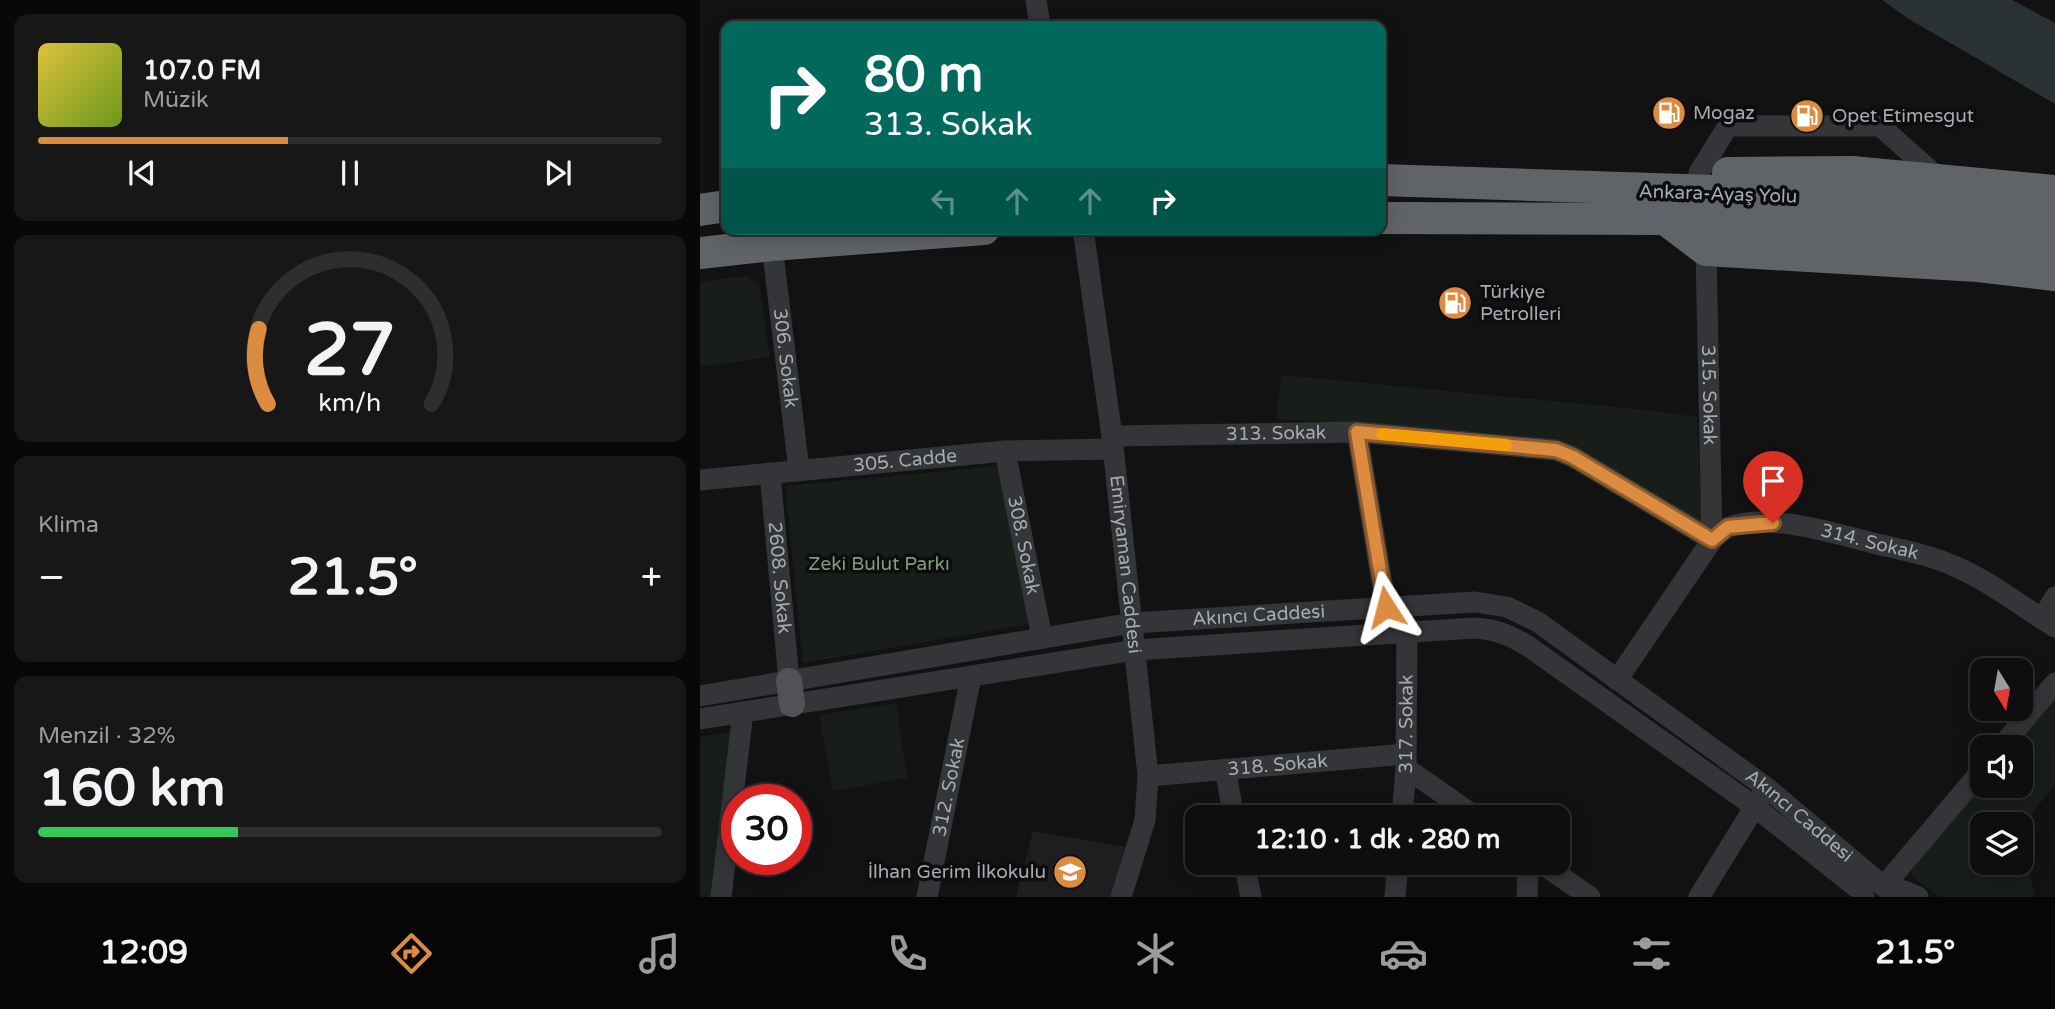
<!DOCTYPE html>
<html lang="tr">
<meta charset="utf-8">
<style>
:root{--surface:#0e0e0e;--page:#171717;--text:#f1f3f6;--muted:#9b9c9e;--line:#2e2e2e;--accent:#db8c41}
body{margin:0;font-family:"Varela Round",sans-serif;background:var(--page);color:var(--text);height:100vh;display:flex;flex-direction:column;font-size:26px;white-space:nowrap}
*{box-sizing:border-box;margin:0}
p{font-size:23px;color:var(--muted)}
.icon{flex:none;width:38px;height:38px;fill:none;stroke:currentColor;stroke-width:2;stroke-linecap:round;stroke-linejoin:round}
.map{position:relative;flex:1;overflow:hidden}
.details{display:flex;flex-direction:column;gap:14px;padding:14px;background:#080808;width:700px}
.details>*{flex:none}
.guide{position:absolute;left:21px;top:21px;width:665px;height:214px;border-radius:14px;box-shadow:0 4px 18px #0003,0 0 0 2px var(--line);background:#00695c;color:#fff;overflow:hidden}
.needle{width:46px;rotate:169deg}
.buttons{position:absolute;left:1270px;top:658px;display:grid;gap:14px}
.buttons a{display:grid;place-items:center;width:63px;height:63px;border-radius:14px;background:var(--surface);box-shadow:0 4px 18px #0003,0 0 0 2px var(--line);font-size:35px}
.speed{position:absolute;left:21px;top:784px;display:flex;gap:14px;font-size:35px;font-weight:700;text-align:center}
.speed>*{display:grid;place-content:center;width:91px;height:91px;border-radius:50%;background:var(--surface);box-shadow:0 4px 18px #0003,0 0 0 2px var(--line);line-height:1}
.speed .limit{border:10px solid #d22;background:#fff;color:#111}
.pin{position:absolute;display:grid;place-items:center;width:60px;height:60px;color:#fff;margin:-72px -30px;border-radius:50% 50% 50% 0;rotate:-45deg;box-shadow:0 0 7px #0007}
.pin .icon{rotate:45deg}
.me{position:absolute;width:77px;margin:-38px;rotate:351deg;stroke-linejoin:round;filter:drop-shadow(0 0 5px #0008)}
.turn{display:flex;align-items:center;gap:24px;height:147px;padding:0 28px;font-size:32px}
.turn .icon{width:91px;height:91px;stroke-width:2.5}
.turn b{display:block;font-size:49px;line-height:60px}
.lanes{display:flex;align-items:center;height:66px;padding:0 28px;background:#0003;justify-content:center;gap:35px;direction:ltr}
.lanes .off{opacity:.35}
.big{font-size:52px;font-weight:700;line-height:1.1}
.details .card{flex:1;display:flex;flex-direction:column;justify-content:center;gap:10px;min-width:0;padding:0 24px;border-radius:14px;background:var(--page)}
.details .dial{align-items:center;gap:0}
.dial svg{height:182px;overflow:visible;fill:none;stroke:var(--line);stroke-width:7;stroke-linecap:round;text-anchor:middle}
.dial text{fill:var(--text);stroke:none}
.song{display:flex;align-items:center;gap:21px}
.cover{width:84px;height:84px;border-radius:10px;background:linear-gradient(135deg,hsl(50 70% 55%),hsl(80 70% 35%))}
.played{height:7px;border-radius:4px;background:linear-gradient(90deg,var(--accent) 40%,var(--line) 40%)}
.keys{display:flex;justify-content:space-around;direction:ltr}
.heat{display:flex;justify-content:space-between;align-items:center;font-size:38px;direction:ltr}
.charge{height:10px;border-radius:5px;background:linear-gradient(90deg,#34c759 32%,var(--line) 0)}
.trip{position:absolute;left:485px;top:805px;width:385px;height:70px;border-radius:14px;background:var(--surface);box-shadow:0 4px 18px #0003,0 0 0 2px var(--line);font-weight:700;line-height:70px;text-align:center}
.tabs{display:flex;height:112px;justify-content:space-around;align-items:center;background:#060606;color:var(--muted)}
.tabs .icon{width:49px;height:49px}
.tabs .current{color:var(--accent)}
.tabs b{font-size:32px;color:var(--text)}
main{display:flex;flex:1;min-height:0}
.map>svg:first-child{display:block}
.built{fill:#1e1e20}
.green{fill:#191d19}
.water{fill:#2a3235}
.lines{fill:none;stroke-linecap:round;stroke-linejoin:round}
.minor{stroke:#333538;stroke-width:21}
.major{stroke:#505256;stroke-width:26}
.highway{stroke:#606368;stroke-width:32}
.route-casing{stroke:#8e5b2a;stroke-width:18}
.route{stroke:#db8c41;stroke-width:12}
.slow{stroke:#f59e0b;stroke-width:12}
.labels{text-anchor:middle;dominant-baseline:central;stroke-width:7;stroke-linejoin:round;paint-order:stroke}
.poi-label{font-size:19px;fill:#a5abb2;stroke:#0d0d0e;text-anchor:start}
.street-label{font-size:19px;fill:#a5abb2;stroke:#0d0d0e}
.park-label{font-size:19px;fill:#819b7e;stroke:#0d0d0e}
</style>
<main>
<section class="details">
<div class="card">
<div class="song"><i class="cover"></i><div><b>107.0 FM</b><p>Müzik</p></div></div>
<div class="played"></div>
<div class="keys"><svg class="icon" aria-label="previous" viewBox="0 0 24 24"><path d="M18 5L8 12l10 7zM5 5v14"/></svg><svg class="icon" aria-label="pause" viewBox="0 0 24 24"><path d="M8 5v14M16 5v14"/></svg><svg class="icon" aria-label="next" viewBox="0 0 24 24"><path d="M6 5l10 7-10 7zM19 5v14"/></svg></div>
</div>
<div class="card dial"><svg viewBox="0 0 100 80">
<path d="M14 69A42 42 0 1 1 86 69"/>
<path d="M14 69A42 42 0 0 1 10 36" stroke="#db8c41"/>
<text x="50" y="56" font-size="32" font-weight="700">27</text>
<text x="50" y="72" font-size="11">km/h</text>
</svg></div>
<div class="card"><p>Klima</p>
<div class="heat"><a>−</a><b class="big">21.5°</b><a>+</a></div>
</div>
<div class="card"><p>Menzil · 32%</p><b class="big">160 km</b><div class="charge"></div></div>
</section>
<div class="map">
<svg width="1355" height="897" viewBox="0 0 1355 897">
<rect width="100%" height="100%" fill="#121213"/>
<path class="built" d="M333,831L425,847L411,897H316Z"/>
<g class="green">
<path d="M46,276L59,284L70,357L0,367V282Z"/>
<path d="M582,375L947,410L997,417L1002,523L879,450L820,436L733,428L576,419Z"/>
<path d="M297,466L332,616L324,625L103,663L85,486Z"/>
<path d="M1355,692V784L1321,828V824H1283V863H1321V829L1335,897H1240L1212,877L1211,867L1283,780V786H1321V747H1310Z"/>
<path d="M196,703L207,778L133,791L119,715Z"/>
<path d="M30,732L11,897H0V737Z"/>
</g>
<path class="water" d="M1182,0H1312L1355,23V104L1209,19Z"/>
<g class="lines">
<g class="minor">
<path d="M336,0L340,26"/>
<path d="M999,173L1028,126H1180L1241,180"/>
<path id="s1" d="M383,229L412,436L448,776L445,820L421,897"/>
<path id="s2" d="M72,245L99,470"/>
<path id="s3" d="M1006,250L1012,540"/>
<path d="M657,432L686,607"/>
<path id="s4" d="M412,436L657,432L856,450L873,457L1012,540"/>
<path id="s5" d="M305,451L342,638"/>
<path id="s6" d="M70,473L89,681"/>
<path id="s7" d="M0,480L305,451L413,449"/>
<path d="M1342,619L1355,597"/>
<path id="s8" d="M917,680L1012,540C1017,536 1023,529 1029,527C1069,512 1136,534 1177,544C1203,550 1230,555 1254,566C1290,581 1322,607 1355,627"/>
<path id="s9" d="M0,696L432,623L775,602L807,607L838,622L1067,788L1196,897"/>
<path d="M0,719L435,650L774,628C795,629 810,635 828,646L1055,807L1161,891L1164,897"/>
<path d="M1301,747L1355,683"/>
<path d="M706,768L776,817"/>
<path d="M525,769L534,817"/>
<path id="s10" d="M448,776L706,754"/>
<path id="s11" d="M702,817L706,768L707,632"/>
<path d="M544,863L551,897"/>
<path d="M841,863L890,897"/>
<path d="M1184,886L1283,769"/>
<path d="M1190,893L1204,891L1218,897"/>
<path d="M21,897L43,712"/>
<path id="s12" d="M227,897L271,676"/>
<path d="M695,897L698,863"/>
<path d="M827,897L828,863"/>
<path d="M999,897L1062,795"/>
</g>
<path class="major" d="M89,681L92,704"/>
<g class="highway">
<path d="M1028,173L1152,172L1355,191"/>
<path d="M681,180L1045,192L1355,218"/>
<path d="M0,210L26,206"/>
<path d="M681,218L965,219L1119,227L1355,248"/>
<path d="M965,219L1006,250L1278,266L1355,275"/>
<path d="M0,253L72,245L284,229"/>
</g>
</g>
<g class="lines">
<g class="route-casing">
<path id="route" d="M686,607L657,432L856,450L873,457L1012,540L1028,527L1073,523"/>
</g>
<use href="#route" class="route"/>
<path class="slow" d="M682,434L806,445"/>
</g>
<defs>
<g id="fuel-disc" transform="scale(1.75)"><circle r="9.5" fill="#db8c41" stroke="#0d0d0e"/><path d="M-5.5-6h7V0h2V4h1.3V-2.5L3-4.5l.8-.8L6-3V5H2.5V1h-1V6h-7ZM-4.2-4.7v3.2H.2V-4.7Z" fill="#fff"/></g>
<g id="school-disc" transform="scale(1.75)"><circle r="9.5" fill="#db8c41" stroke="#0d0d0e"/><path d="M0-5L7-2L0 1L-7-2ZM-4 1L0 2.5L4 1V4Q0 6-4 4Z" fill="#fff"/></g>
</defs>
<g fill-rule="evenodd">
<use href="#fuel-disc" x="969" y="113"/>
<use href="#fuel-disc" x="1107" y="116"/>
<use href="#fuel-disc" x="755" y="303"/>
<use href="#school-disc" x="370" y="872"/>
</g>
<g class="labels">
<g class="poi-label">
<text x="993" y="113">Mogaz</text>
<text x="1132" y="116">Opet Etimesgut</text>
<text x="780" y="292">Türkiye<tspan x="780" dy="22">Petrolleri</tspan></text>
<text x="346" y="872" text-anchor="end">İlhan Gerim İlkokulu</text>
</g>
<g class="street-label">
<text transform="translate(1018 194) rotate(2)">Ankara-Ayaş Yolu</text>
<text stroke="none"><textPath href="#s2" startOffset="114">306. Sokak</textPath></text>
<text stroke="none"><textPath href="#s3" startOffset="145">315. Sokak</textPath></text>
<text stroke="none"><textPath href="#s4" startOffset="164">313. Sokak</textPath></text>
<text stroke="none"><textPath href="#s7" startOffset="206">305. Cadde</textPath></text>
<text stroke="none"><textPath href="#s8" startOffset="334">314. Sokak</textPath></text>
<text stroke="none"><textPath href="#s5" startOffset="96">308. Sokak</textPath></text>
<text stroke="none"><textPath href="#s1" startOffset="338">Emiryaman Caddesi</textPath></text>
<text stroke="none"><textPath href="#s6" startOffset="105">2608. Sokak</textPath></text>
<text stroke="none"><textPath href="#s9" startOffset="565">Akıncı Caddesi</textPath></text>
<text stroke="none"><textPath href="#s11" startOffset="93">317. Sokak</textPath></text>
<text stroke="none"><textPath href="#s10" startOffset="130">318. Sokak</textPath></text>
<text stroke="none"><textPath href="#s12" startOffset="112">312. Sokak</textPath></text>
<text stroke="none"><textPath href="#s9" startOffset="1174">Akıncı Caddesi</textPath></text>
</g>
<g class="park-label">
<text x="179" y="564">Zeki Bulut Parkı</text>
</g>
</g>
</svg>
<div class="buttons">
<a><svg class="needle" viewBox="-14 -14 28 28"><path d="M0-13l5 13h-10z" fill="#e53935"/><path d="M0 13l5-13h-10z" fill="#9b9c9e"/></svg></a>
<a><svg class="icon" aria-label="sound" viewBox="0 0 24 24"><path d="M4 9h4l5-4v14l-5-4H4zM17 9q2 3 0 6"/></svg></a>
<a><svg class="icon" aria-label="layers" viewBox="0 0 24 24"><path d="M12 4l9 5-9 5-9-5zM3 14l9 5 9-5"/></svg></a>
</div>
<div class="speed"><div class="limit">30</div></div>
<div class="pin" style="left:1073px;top:523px;background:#d93025"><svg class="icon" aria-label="arrive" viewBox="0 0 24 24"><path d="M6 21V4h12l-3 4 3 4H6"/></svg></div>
<svg class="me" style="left:686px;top:607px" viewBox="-20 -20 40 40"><path d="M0-17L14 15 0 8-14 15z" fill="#db8c41" stroke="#fff" stroke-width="4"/></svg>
<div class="trip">12:10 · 1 dk · 280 m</div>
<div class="guide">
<div class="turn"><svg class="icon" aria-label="right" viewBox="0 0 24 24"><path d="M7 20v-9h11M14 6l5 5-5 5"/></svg><div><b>80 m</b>313. Sokak</div></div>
<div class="lanes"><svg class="icon off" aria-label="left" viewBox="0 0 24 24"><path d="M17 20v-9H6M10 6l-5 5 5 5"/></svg><svg class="icon off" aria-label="ahead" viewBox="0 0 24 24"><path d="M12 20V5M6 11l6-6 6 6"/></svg><svg class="icon off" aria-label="ahead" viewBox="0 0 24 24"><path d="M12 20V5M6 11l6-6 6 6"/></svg><svg class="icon" aria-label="right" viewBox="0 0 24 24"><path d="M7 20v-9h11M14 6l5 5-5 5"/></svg></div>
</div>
</div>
</main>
<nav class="tabs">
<b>12:09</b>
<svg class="icon current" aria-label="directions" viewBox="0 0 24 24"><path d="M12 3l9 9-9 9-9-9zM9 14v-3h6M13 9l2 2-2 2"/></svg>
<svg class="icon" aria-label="music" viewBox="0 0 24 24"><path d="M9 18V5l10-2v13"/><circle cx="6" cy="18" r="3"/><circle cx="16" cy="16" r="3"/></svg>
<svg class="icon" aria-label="phone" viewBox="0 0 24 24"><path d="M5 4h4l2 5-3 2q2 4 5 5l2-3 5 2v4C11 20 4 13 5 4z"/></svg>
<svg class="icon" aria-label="climate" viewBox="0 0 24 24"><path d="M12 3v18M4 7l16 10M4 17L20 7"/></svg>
<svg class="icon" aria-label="car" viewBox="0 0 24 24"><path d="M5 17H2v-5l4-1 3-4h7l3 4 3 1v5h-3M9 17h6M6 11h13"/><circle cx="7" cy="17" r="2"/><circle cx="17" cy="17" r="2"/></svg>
<svg class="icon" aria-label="filters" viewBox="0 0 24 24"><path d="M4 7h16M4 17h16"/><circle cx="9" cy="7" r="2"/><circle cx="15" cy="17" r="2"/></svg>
<b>21.5°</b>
</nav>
